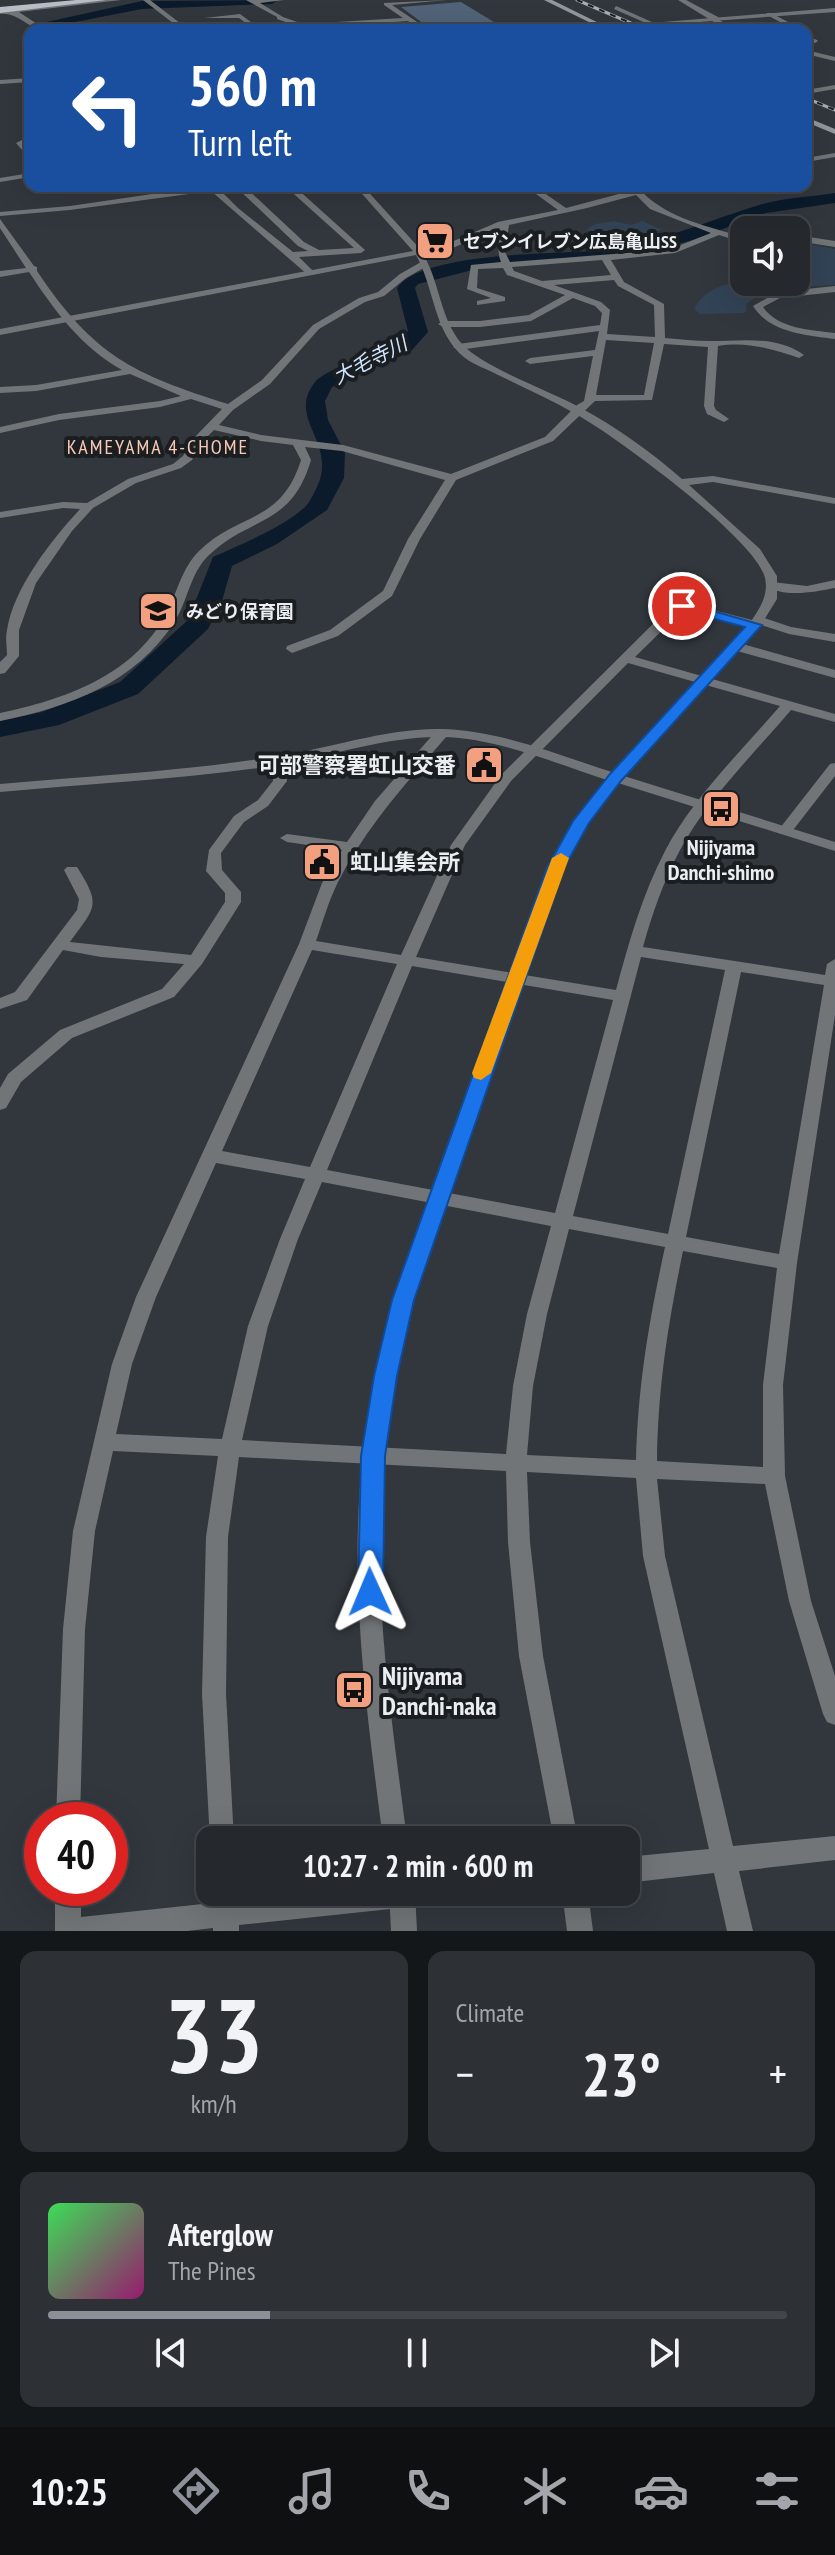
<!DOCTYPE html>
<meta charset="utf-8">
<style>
:root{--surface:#25292e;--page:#2d3136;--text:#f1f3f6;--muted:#a3a6aa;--line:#42454a;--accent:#8c9099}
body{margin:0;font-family:"PT Sans Narrow","Noto Sans JP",sans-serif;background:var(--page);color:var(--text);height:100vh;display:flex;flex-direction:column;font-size:30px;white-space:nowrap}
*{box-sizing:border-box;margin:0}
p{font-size:26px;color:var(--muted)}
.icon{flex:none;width:44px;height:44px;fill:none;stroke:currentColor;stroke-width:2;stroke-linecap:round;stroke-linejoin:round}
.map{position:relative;height:1931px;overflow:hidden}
.sheet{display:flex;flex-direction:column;gap:20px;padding:20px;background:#141719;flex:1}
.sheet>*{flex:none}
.banner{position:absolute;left:24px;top:24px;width:788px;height:168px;border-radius:16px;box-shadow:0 8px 32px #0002,0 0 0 2px var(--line);background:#1a4fa0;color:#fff;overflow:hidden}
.fabs{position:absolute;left:730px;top:216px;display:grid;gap:16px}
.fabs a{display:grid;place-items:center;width:80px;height:80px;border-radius:16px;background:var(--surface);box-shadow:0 8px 32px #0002,0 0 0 2px var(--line);font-size:40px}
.speed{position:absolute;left:24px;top:1802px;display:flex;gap:16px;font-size:40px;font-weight:700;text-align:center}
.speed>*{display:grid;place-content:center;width:104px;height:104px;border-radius:50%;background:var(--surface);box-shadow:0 8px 32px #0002,0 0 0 2px var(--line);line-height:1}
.speed .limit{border:12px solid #d22;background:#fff;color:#111}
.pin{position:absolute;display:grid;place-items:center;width:68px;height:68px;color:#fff;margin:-34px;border:4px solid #fff;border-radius:50%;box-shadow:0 2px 8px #0007}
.me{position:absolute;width:88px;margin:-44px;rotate:359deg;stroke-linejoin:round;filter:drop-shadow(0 0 6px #0008)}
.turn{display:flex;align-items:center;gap:28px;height:168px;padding:0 32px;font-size:36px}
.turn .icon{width:104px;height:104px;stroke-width:2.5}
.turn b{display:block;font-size:56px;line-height:68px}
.big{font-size:60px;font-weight:700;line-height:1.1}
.sheet .card{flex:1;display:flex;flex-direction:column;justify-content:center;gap:12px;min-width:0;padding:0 28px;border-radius:16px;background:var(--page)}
.sheet .dial{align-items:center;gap:0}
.dial b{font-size:104px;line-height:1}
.song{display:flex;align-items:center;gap:24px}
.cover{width:96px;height:96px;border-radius:12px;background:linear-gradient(135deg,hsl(130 70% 55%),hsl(320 70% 35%))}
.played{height:8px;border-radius:4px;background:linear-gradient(90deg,var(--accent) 30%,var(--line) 30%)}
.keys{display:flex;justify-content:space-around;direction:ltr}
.heat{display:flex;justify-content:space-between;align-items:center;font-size:44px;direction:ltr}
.sheet .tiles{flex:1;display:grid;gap:20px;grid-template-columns:1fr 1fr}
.card:last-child{grid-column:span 2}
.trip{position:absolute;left:196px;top:1826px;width:444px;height:80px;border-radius:16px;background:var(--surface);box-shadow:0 8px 32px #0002,0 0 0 2px var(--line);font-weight:700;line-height:80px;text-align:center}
.tabs{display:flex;height:128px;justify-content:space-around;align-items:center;background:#0f1012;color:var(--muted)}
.tabs .icon{width:56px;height:56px}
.tabs .on{color:var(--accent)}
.tabs b{font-size:36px;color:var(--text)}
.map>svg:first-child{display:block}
.green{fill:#324356}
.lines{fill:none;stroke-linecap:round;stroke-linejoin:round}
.river{fill:#0b1b2c;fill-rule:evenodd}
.building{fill:#516378}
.minor{fill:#727578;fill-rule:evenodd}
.tertiary{fill:#727578;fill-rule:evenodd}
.secondary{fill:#93989d;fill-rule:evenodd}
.trunk{fill:#b8bec6;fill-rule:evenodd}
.rail-casing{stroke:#aaaeb3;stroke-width:3}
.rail{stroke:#1b1e20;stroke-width:2;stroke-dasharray:6;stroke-linecap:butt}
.route{fill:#1a73e8;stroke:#114b97;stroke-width:2}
.slow{fill:#f59e0b}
.labels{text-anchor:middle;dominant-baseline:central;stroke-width:8;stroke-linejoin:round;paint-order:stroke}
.far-poi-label{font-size:18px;font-weight:bold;fill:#eaedf1;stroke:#1b1e20;text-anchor:start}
.far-water-label{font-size:20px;font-style:italic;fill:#cee4fe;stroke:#1b1e20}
.far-neighbourhood-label{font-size:20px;letter-spacing:2px;fill:#f8c9b6;stroke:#1b1e20}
.poi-label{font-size:22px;font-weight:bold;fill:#eaedf1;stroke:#1b1e20;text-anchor:end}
.near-poi-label{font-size:26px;font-weight:bold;fill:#eaedf1;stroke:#1b1e20;text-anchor:start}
</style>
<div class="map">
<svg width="835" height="1931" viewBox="0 0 835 1931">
<rect width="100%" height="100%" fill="#31373d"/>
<g class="green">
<path d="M614,221L631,225L642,221L662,230L656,231L661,237L635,246L595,249L591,244L601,242L583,235L591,232L586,229L596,224Z"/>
<path d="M796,242L835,249V285C813,286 760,287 746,305L747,311L743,313L700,314L694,309C713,273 762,282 796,282Z"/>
</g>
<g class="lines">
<g class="river">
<path d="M278,0L272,4L142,9L39,29L33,25L142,1Z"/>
<path d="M835,193V203L766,213L693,240L631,256L484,267L418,284L415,288L428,332L412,350L332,387L325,401L328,420L345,453L344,478L327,510L277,544L232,566L222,601L208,629L138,694L59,725L0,737V721L42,712L120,682L188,620L213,557C243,543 280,529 305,507C309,503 312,497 315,491C341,443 285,420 315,382C323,371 382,349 398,342L408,331L397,288C422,253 548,254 591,251C649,247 701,223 756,206C781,198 809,197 835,193Z"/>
</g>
</g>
<path class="building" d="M461,2L507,30H432L401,7Z"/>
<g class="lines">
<g class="minor">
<path d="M100,0H121L19,12L46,30C28,30 19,12 0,14V10L11,8Z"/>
<path d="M246,0H284L260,3L283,17L303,24L403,18L384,5V3L447,0L392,5L429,30H422L408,21L303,28L277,19V17Z"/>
<path d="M678,0H686L718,17V19L735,30H727Z"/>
<path d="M616,6L652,22L653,23L648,24L614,9Z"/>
<path d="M767,13H771L803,30H795L767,15Z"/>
<path d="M240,14L262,30H255L239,18H204Z"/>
<path d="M604,25L606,28L568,30L571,28Z"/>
<path d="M806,36L817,40L818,41L815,43L806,40Z"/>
<path d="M806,50L835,57V61L806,54Z"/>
<path d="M30,78V82L0,84V80Z"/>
<path d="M835,85V89L806,94V90Z"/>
<path d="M30,136V141L24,144L30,152V159L16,143Z"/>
<path d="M835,153V157L806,162V158Z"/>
<path d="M30,173V177L0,182V178Z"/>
<path d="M207,186H216L238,208L293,252L308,251L298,246L235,186H244L304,242L319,250L354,248L285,186H294L365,250L361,253L299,257L315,273L308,275L211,191L70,210L0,216V212L70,206Z"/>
<path d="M525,186H534L566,208L649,186H662L643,193C670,219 709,227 744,237V243L719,235L675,253L611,260L624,282L664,304L665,338C680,339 695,341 710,341C741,341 776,335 804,355L799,358C772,349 747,341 718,346L714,406L716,410L729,419L724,422L707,414L704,406L708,347L664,344L652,400L595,401L553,441L456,480L420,539L392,596L338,636L292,653L286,649L287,646L330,630L383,591L408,539L445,480L342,451L305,447L311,460C291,528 250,515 208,556C190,574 188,600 175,621C136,683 69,707 0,721V713C63,700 132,676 165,616C177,594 181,569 199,551C239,512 281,524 301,460L293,445L261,441L214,430L199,445L192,460L181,468L136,483L93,508L72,531L36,583L19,630V656L5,673L0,674V662L7,655C7,647 5,638 7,630C14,587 51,541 80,509L63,508L0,518V512L63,502L87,503L128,479L173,464L183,456L190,442L222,409L191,399L160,407L59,420L0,433V427L59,414L160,401L181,396L130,374L36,391L0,393V387L36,385L122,370C81,347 54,310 29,272L0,277V271L26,268L0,228V219L34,266L37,267V271C94,356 133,374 228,404L262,380L313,325L359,298L378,292L400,274L421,262H427V266L406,278L384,296L365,302L319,329L270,384L233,410L219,425L261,435L343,445L451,474L545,437L577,405L584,401L593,356L530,364L525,361L530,358L595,350L599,331L458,350L453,347L458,344L600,325L602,313L595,306L573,298L531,321L480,327H443L438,324L443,321H480L529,315L565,295L507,275L503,268L478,269L477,288L505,297V301L477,305V301L491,298L467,289L471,265L501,262C495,248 502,233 498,222L558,210ZM636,195L650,209L711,233L673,248L652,251L510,262L505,252L509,225L587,208ZM602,260L611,275L542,281L514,271L512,267ZM614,280L618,286L654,305L655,337L607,334L610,310L601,302L554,285ZM606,340L654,343L644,395H596Z"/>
<path d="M796,235L835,241V247L796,241Z"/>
<path d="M835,580V588C814,592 785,598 766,586L772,582L807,586Z"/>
<path d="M682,602L752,620L758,616L791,627L835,634V642L789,634L761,625L755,629L683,610L635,657L835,714V722L791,710C754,754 708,798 680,850C664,880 652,914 643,947L825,975L827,964L835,959V1015L797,1263L783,1385L785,1476L811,1601L835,1676V1725L827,1722L823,1714L789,1601L765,1484L657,1479L665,1556L733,1846L835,1836V1860L739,1871L753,1931H727L714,1873L626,1883V1857L709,1849L643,1556L636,1478L527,1472L530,1542L543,1656L578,1840H554L519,1656L508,1542L506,1471L239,1457L228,1537L226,1694L234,1840L210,1841L202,1694L206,1537L218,1456L113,1451L95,1531L85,1629L80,1820H56L63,1629L73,1531L112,1364L136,1297L299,944L322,883L342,850L287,842L280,838L287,834L347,842L375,801L437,730H447V736C407,782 366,827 338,882C329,900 323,921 316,941L401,955L451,845L501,775L672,605ZM628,663L780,706C741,752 693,797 665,851C642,895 629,942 616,990L416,957L465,845L511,781ZM312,950L397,964L310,1167L222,1151ZM641,957L725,970L668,1234L573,1216ZM412,966L613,1000L555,1213L327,1170ZM741,972L824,985L779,1254L686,1237ZM216,1163L305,1179L280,1239L248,1326L222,1439L116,1434L132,1364L156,1297ZM322,1182L551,1226L527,1314L513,1386L506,1454L242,1440L268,1326L298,1239ZM569,1229L665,1247C649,1321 638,1384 636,1460L527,1455L533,1386L547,1314ZM683,1251L777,1268L763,1385V1467L657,1461C658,1386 668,1324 683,1251Z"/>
<path d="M735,642L835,670V678L730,649V643Z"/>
<path d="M279,758L286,762L287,781L268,806L244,822L221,853L222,870L241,892V902L202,964L174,997L72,1038L21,1082L6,1108L0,1110V1088L8,1074L60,1030L162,989L184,964L101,957L63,950L27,1000L0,1009V998L15,992L77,910L79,899L64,870L67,867H77C102,906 95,907 70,942L191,955L225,902V893L206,871L209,850L234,816L258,800L273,781L272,762Z"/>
<path d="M835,763V776L790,834H780L778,831L780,828L830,764Z"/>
<path d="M55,1888H81V1917L212,1903V1892H238V1900L310,1892H441L437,1901L428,1905L239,1925V1931H213V1928L187,1931H55Z"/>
<path d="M562,1892H588L593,1931H567Z"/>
</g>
<g class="tertiary">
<path d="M143,0H150L189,30H182Z"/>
<path d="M835,8V12L604,29L601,27Z"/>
<path d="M355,186H363L420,249L449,243L498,222H504V226L455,247L423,254C440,282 440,319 462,344C484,368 550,391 581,408C618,428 651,452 682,479L713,476L835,498V504L713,482L689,485L760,549L777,576V599L759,628L624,776L835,842V851L618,783L588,822L563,868C533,950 505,1032 475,1114C436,1224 397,1336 384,1453C370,1582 391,1713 407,1840H383C367,1713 348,1583 363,1455C375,1339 417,1227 457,1118C487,1035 517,951 547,868L574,821L607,780C554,763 497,738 442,737C385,736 329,757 273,766C183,779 91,784 0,792V784C91,776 183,771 273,757C329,749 385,728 441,729C499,730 558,755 612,772L750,623C759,609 769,596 765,578C756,539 613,434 574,413C549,399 523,387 498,375C487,369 474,365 465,358C433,332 435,289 416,255L0,335V329L413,251Z"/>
<path d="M835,286V292L780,298L763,307C778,329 811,330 835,333V339C806,335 770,333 753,306L778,292Z"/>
<path d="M389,1892H415L417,1931H391Z"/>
</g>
<g class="secondary">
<path d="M544,0H552L613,30H605Z"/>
<path d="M806,117L835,129V134L806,122Z"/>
</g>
<path class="trunk" d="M76,0H106L0,13V7Z"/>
<g class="rail-casing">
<g id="rail">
<path d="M577,0L647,30"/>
<path d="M806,98L835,110"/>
</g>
</g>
<use href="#rail" class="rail"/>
</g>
<path class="route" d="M682,602L762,625L621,781L589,823L564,868L414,1300L397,1376L385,1456L383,1592L379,1600L370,1603L361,1600L358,1592L361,1456L374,1376L392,1300L547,868L573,821L610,774L745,627L677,609L675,606Z"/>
<path class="slow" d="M561,853L569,858L491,1073L481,1080L474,1078L472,1073L552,858Z"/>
<defs>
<g id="supermarket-square" transform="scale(2)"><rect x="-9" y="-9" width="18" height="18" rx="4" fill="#f2a080" stroke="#1b1e20"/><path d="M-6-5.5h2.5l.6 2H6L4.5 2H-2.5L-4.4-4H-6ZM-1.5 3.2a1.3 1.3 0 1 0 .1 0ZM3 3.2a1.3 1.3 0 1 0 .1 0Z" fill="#111"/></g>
<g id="school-square" transform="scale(2)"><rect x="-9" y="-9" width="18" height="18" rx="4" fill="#f2a080" stroke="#1b1e20"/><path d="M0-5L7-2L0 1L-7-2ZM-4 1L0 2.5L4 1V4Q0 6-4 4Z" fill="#111"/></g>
<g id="civic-square" transform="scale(2)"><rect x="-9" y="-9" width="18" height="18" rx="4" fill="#f2a080" stroke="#1b1e20"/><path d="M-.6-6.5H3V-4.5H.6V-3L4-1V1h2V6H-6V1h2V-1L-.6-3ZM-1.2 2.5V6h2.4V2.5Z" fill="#111"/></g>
<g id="bus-square" transform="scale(2)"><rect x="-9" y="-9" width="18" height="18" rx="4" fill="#f2a080" stroke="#1b1e20"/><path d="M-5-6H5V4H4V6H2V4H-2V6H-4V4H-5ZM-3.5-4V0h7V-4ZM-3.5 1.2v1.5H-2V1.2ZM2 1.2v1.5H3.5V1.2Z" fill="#111"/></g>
</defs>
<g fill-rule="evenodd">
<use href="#supermarket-square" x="435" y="241"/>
<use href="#school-square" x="158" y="611"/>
<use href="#civic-square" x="484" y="765"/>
<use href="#bus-square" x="721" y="809"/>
<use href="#civic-square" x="322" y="862"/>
<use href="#bus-square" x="354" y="1690"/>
</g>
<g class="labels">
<g class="far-poi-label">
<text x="463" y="241">セブンイレブン広島亀山SS</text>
<text x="186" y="611">みどり保育園</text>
</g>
<g class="far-water-label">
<text transform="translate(370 360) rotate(-27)">大毛寺川</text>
</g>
<g class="far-neighbourhood-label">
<text x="158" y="447">KAMEYAMA 4-CHOME</text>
</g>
<g class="poi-label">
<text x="456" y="765">可部警察署虹山交番</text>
<text x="721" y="847" text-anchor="middle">Nijiyama<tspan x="721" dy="25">Danchi-shimo</tspan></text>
<text x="350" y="862" text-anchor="start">虹山集会所</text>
</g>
<g class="near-poi-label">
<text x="382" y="1675">Nijiyama<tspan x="382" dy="30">Danchi-naka</tspan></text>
</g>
</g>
</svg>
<div class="fabs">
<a><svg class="icon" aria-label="sound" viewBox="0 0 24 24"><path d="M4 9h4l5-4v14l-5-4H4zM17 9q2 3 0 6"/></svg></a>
</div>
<div class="speed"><div class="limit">40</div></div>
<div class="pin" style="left:682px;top:606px;background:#d93025"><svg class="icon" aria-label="arrive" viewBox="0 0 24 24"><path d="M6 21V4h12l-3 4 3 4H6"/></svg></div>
<svg class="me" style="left:370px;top:1592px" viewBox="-20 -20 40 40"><path d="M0-17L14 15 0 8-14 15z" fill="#1a73e8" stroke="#fff" stroke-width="4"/></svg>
<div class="trip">10:27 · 2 min · 600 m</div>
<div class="banner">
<div class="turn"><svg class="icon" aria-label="left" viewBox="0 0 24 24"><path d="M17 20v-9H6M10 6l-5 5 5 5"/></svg><div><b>560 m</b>Turn left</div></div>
</div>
</div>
<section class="sheet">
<div class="tiles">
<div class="card dial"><b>33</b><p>km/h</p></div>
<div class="card"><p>Climate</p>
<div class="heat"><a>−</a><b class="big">23°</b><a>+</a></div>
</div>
<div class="card">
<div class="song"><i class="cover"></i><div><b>Afterglow</b><p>The Pines</p></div></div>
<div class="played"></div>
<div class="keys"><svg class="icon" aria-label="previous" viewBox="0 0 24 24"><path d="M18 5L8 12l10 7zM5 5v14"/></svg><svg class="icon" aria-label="pause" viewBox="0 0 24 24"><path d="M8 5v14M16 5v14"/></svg><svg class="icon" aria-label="next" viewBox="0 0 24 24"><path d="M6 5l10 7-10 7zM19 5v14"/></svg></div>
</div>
</div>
</section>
<nav class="tabs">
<b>10:25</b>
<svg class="icon on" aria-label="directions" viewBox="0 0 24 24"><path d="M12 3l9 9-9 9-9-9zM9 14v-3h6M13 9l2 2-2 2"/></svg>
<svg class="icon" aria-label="music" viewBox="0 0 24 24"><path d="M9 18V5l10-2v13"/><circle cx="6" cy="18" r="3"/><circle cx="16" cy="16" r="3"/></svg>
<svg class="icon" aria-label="phone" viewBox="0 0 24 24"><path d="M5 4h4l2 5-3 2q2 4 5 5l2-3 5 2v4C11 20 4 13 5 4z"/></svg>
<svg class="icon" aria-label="climate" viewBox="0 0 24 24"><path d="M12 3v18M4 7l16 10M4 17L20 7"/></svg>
<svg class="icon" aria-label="car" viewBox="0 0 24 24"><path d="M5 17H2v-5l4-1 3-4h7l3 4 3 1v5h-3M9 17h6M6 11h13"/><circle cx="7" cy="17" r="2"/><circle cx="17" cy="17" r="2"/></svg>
<svg class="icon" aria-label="filters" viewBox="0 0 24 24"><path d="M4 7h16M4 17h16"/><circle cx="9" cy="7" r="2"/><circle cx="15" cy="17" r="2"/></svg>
</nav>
